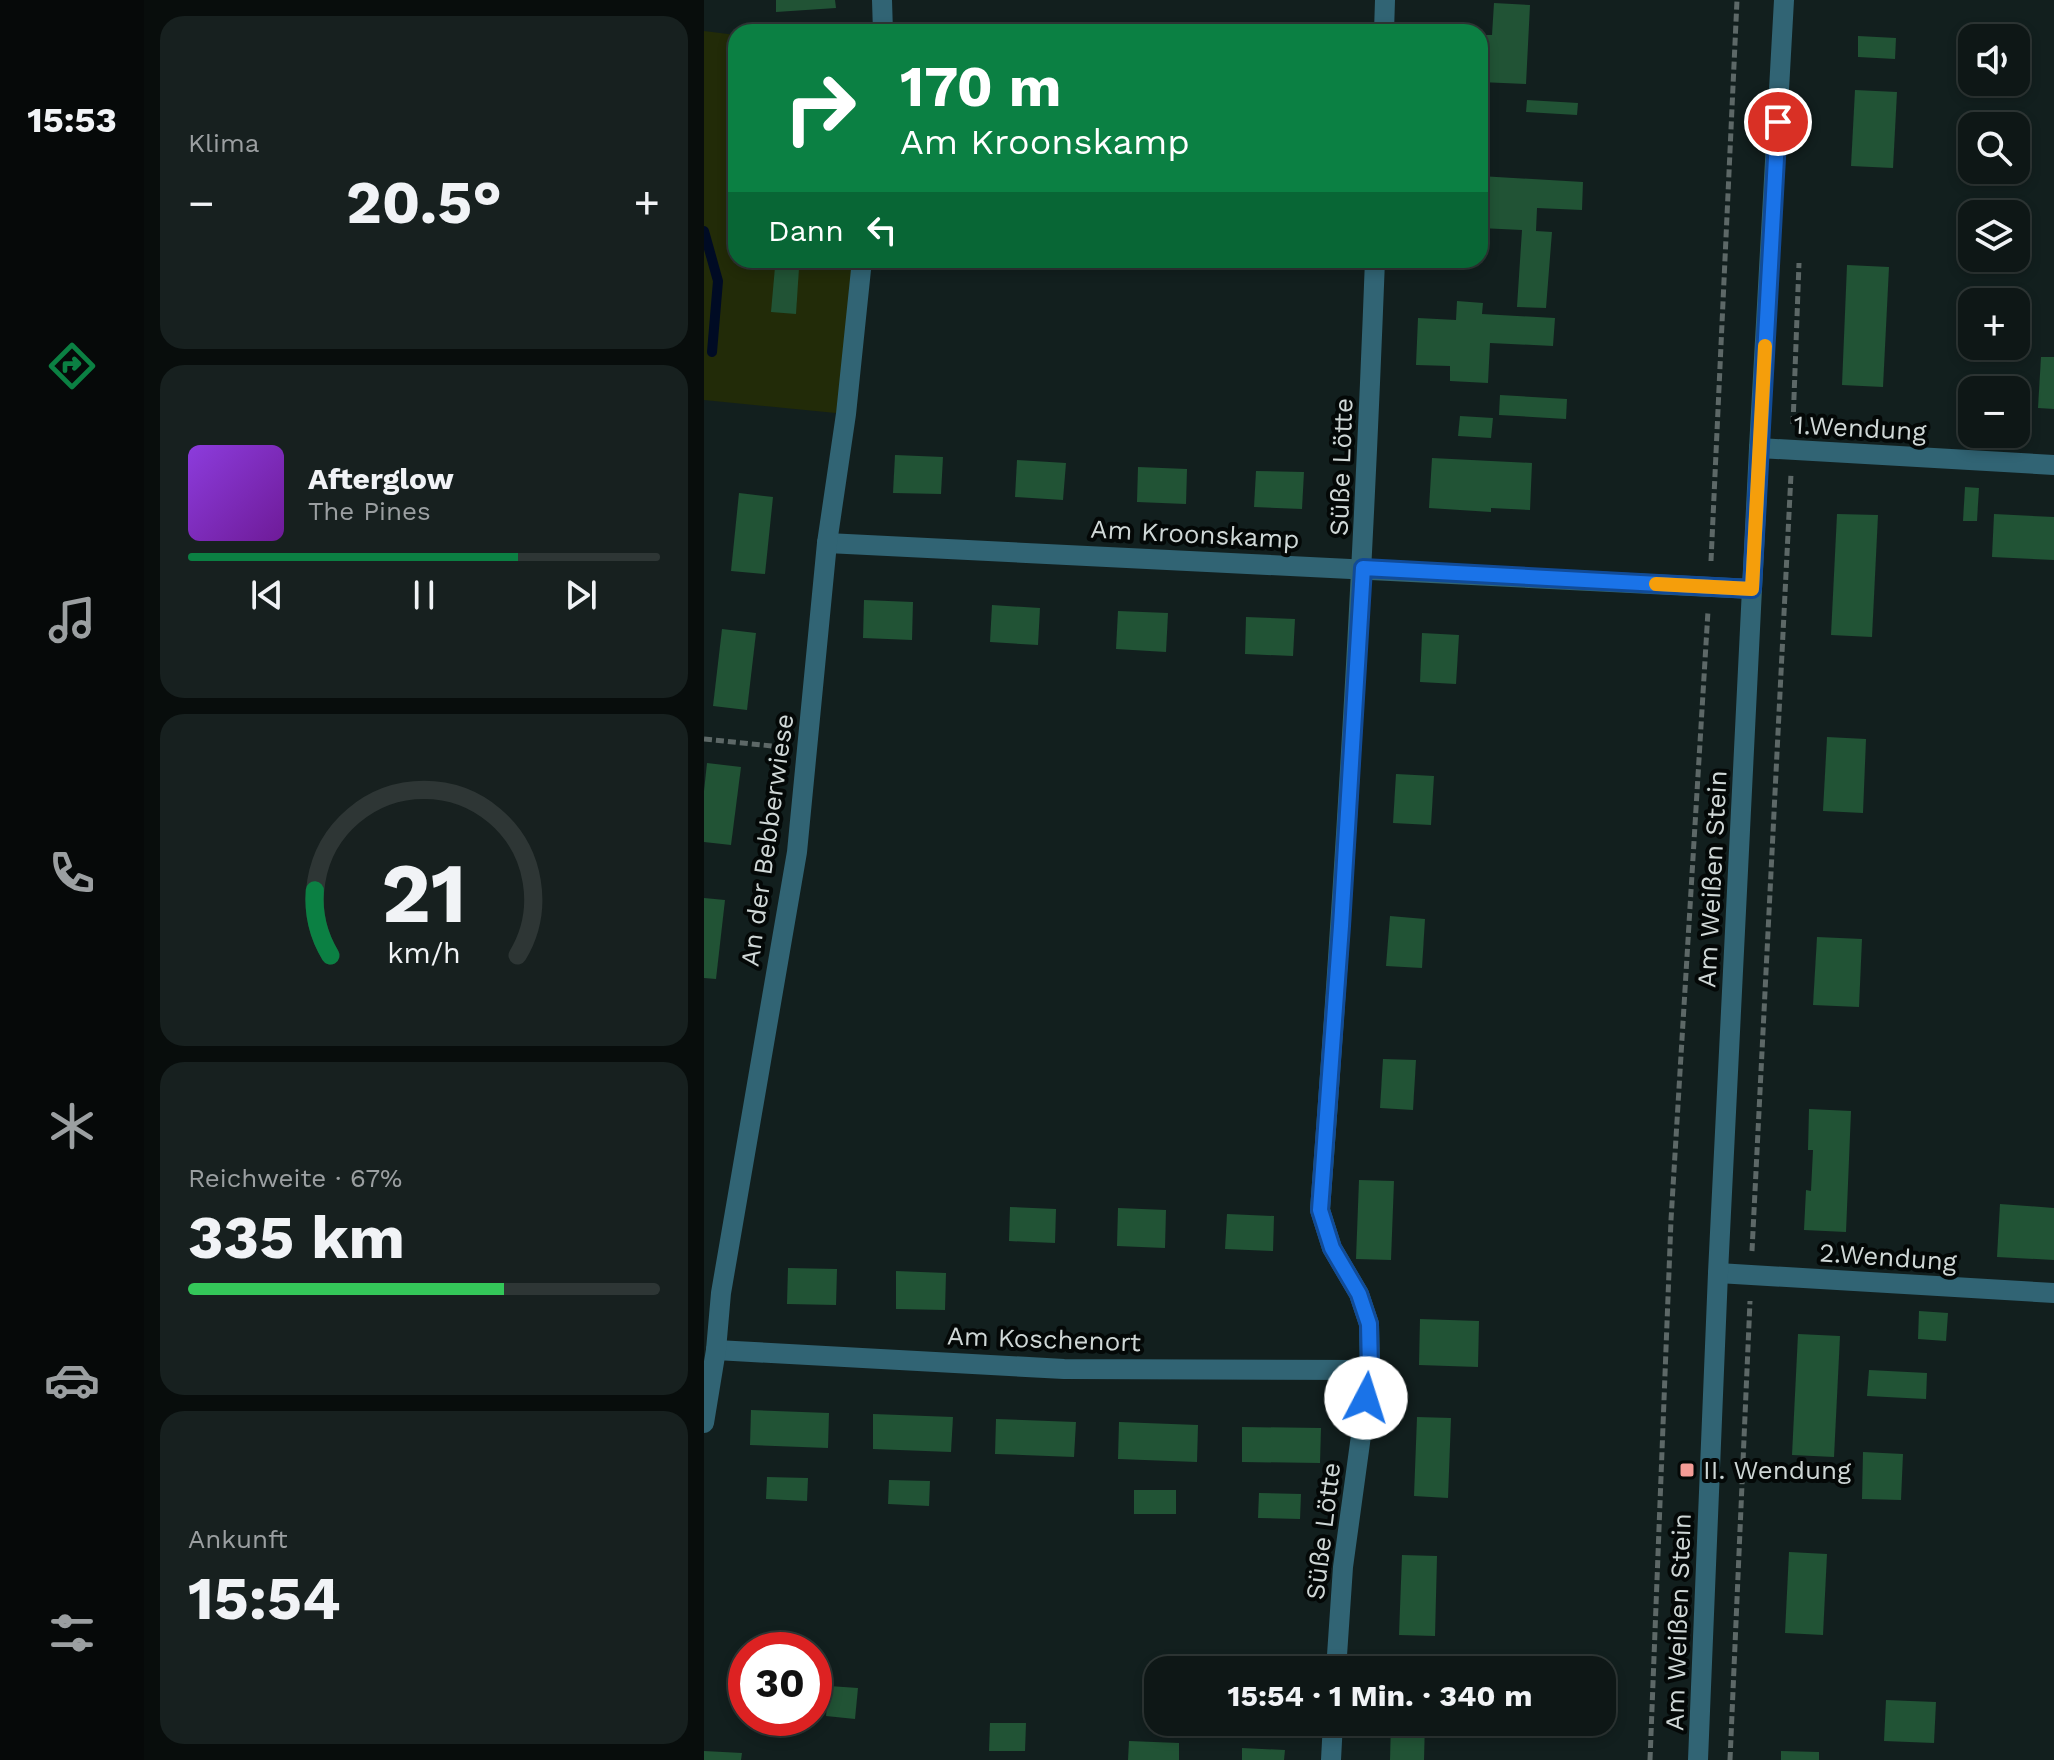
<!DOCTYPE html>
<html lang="de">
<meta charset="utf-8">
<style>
:root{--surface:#0e1716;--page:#17201f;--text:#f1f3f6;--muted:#9b9fa1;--line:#2e3635;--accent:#0b8043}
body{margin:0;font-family:"Work Sans",sans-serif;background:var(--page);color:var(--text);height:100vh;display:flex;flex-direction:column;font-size:30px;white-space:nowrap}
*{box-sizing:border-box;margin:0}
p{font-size:26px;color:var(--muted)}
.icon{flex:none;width:44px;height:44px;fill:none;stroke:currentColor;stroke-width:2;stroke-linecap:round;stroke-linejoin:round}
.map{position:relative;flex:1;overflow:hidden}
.panel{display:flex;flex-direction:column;gap:16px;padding:16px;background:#080d0c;width:560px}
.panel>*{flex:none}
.hud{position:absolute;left:24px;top:24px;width:760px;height:244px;border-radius:24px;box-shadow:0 4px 12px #0003,0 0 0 2px var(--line);background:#0b8043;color:#fff;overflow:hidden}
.fabs{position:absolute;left:1254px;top:24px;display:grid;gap:16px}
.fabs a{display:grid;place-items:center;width:72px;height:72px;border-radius:16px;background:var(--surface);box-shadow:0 4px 12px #0003,0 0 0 2px var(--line);font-size:40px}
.speed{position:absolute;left:24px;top:1632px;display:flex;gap:16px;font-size:40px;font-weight:700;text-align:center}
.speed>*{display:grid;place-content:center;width:104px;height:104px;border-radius:50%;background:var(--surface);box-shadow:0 4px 12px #0003,0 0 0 2px var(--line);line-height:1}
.speed .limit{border:12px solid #d22;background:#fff;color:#111}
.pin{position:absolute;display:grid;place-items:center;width:68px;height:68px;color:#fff;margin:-34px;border:4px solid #fff;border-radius:50%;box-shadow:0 2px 8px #0007}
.me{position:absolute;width:88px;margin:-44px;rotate:5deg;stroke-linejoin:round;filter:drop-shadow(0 0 6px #0008)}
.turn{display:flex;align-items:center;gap:28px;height:168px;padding:0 40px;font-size:36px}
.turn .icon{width:104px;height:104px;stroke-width:2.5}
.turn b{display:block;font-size:56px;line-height:68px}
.then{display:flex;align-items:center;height:76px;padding:0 40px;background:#0003;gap:16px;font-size:30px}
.big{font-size:60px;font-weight:700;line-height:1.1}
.panel .tile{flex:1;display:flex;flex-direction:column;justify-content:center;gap:12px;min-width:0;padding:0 28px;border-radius:24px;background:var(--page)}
.panel .dial{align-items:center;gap:0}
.dial svg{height:208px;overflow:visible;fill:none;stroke:var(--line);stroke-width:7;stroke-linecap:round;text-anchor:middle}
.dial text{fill:var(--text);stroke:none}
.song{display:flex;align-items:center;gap:24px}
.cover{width:96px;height:96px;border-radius:12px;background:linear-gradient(135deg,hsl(270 70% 55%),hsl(280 70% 35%))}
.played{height:8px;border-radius:4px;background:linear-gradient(90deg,var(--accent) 70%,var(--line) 70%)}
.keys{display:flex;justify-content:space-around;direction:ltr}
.heat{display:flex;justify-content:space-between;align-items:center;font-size:44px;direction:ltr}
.charge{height:12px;border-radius:6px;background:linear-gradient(90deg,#34c759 67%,var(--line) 0)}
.trip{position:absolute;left:440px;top:1656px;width:472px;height:80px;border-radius:24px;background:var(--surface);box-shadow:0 4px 12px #0003,0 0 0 2px var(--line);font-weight:700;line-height:80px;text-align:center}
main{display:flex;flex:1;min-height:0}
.dock{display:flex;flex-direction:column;width:144px;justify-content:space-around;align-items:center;background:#060909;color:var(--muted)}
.dock .icon{width:56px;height:56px}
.dock .on{color:var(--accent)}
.dock b{font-size:36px;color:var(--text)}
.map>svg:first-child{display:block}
.green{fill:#222b08}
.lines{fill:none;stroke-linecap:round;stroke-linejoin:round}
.stream{stroke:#000b24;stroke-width:10}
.building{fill:#215335}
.path{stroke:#5d6867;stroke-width:5;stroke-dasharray:8 4;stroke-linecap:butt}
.minor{stroke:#316474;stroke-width:20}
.tertiary{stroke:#316474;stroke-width:20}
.route-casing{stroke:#114b97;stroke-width:20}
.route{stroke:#1a73e8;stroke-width:14}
.slow{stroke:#f59e0b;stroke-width:14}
.poi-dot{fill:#f59c96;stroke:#040807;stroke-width:3}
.labels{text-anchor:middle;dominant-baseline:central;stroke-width:8;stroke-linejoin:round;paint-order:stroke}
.street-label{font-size:26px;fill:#cfd7d6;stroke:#040807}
.poi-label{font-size:26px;fill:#cfd7d6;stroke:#040807;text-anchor:start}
</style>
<main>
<nav class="dock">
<b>15:53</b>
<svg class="icon on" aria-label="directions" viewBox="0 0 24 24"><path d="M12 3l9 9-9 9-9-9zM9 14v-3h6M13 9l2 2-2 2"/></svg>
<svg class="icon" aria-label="music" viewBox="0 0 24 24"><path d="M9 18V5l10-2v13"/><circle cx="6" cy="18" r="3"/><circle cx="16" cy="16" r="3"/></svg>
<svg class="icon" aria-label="phone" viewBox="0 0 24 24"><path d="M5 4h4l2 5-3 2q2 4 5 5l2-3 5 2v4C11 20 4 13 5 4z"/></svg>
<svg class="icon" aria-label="climate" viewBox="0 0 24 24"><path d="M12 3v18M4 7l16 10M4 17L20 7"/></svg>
<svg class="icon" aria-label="car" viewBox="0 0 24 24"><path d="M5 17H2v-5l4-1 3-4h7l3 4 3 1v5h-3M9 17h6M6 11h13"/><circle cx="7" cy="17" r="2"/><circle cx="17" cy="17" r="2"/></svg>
<svg class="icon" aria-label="filters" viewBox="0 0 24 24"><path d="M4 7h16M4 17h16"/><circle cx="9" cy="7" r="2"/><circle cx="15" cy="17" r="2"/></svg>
</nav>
<section class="panel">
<div class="tile"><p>Klima</p>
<div class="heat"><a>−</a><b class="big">20.5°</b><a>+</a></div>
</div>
<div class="tile">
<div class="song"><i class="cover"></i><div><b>Afterglow</b><p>The Pines</p></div></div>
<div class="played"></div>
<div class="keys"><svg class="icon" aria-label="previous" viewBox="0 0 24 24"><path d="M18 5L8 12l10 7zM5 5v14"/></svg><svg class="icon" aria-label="pause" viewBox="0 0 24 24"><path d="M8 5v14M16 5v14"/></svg><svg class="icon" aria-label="next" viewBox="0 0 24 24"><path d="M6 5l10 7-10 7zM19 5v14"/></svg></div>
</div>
<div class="tile dial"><svg viewBox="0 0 100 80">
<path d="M14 69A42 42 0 1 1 86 69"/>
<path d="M14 69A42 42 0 0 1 8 44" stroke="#0b8043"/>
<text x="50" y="56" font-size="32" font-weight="700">21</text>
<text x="50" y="72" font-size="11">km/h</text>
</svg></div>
<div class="tile"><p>Reichweite · 67%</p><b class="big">335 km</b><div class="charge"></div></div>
<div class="tile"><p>Ankunft</p><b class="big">15:54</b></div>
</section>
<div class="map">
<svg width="1350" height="1760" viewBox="0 0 1350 1760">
<rect width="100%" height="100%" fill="#121f1e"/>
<path class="green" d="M0,31L32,35V260H158L142,414L0,400Z"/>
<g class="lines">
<path class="stream" d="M0,231L14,281L8,352"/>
</g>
<g class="building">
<path d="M72,0H131L132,8L72,12Z"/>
<path d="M790,3L826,5L822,84L776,82V35H788Z"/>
<path d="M112,24L113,32H89L88,26Z"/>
<path d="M1154,36L1192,38L1191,59L1154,57Z"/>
<path d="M1151,90L1193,92L1189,168L1147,166Z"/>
<path d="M823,100L874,103L873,115L822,112Z"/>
<path d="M776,176L879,182L878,210L833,208L832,231L848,232L842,308L813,307L818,230L776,228Z"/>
<path d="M1143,265L1185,267L1179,387L1138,385Z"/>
<path d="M71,267L95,268L92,314L67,312Z"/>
<path d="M753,301L779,303L778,314L851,318L849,346L786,343L784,383L746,381V366L712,365L714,318L752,320Z"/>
<path d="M1337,357H1350V409L1334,408Z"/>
<path d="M796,395L863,399L862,419L795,415Z"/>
<path d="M756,416L789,418L787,438L754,436Z"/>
<path d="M191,455L239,457L237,494L189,493Z"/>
<path d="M728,458L828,463L826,510L787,508V512L725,508Z"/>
<path d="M313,460L362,463L359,500L311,497Z"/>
<path d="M434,467L483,469L482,504L433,502Z"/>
<path d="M552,471L600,472L598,509L550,507Z"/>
<path d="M1261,487L1275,488L1273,521H1259Z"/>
<path d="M35,493L69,497L61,574L27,571Z"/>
<path d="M1133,514L1174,515L1168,637L1127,635Z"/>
<path d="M1290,514L1350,517V560L1288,557Z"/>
<path d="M160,600L209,602L208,640L159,638Z"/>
<path d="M288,605L336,608L334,645L286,642Z"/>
<path d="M414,611L464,613L462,652L412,649Z"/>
<path d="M542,617L591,619L589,656L541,654Z"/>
<path d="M18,629L52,633L43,710L9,706Z"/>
<path d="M718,633L755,635L752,684L716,682Z"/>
<path d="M1123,737L1162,739L1159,813L1119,811Z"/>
<path d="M3,763L37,767L27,845L0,842V791Z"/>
<path d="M692,774L730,776L727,825L689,823Z"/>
<path d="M0,898L21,900L12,979L0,978Z"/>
<path d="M686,916L721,919L718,968L682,966Z"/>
<path d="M1113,937L1158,939L1155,1007L1109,1005Z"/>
<path d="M679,1059L712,1060L709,1110L676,1108Z"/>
<path d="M1105,1109L1147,1111L1142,1232L1100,1230L1102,1190L1107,1191L1109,1150H1104Z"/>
<path d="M655,1180L690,1181L687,1260L652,1259Z"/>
<path d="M1296,1204L1350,1208V1260L1293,1257Z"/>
<path d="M306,1207L352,1209L351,1243L305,1241Z"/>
<path d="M414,1208L462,1210L461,1248L413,1246Z"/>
<path d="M523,1214L570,1216L569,1251L521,1249Z"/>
<path d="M84,1268L133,1269L132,1305L83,1304Z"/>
<path d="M192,1271L242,1273L241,1310L192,1309Z"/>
<path d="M1215,1311L1244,1313L1242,1341L1214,1339Z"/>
<path d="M716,1319L775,1321L774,1367L715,1365Z"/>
<path d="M1094,1334L1136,1336L1130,1457L1088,1455Z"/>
<path d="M1165,1370L1223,1373L1222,1399L1163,1396Z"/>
<path d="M47,1410L125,1413L124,1448L46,1445Z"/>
<path d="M169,1414L249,1417L247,1452L169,1449Z"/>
<path d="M713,1417L747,1418L744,1498L710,1496Z"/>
<path d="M292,1419L372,1422L370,1457L291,1454Z"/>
<path d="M415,1422L494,1425L493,1462L414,1459Z"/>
<path d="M538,1427L617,1428L616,1463L538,1462Z"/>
<path d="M1159,1452L1199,1454L1197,1500L1158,1499Z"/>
<path d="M63,1477L104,1478L103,1501L62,1499Z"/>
<path d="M185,1480L226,1481L225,1506L184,1504Z"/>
<rect x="430" y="1490" width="42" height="24"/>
<path d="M555,1493L597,1494L596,1519L554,1518Z"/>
<path d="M1085,1552L1123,1554L1119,1635L1081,1633Z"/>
<path d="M698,1555L733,1556L731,1636L695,1635Z"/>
<path d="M125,1686L154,1688L151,1719L122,1716Z"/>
<path d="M1182,1700L1232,1702L1230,1743L1180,1741Z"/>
<path d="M541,1722H579V1738L540,1736Z"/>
<path d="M687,1722H721L720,1760H686Z"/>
<path d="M286,1723H322L321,1751H285Z"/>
<path d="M425,1741L475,1743V1760H424Z"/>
<path d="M538,1748L581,1750L580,1760H538Z"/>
<path d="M0,1751L38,1753L37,1760H0Z"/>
<path d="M1077,1751L1115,1752V1760H1077Z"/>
</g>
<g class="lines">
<g class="path">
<path d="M1089,424L1095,263"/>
<path d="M1007,561L1033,0"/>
<path d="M0,739L78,747"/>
<path d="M1048,1251L1087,474"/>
<path d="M946,1760L967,1220L1004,611"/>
<path d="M1026,1760L1046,1301"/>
</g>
<g class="minor">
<path d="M178,0L179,32"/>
<path d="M680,32L681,0"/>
<path d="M1055,448L1350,465"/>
<path d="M123,543L1048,589"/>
<path d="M1014,1273L1350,1293"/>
<path d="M12,1350L360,1369L666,1370"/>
<path d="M0,1423L12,1350L17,1293L93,852L123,543L142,414L158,260"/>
<path d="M632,1670L639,1567L666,1370L665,1324L655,1294L628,1248L616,1210C640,894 659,577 671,260"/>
<path d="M627,1760L629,1722"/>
</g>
<path class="tertiary" d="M994,1760L1014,1273L1055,448L1080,0"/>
</g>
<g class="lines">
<g class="route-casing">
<path id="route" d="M662,1398L666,1370L665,1324L655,1294L628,1248L616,1210L637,926L659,568L1048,589L1074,122"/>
</g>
<use href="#route" class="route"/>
<path class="slow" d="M952,584L1048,589L1061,346"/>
</g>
<rect class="poi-dot" x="975" y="1462" width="16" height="16" rx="4"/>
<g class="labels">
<g class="street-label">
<text transform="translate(1156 428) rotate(3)">1.Wendung</text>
<text transform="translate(637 467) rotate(-88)">Süße Lötte</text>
<text transform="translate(491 534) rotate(3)">Am Kroonskamp</text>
<text transform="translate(63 840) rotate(-82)">An der Bebberwiese</text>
<text transform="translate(1008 879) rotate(-87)">Am Weißen Stein</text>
<text transform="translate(1184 1257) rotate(4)">2.Wendung</text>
<text transform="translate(340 1339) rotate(2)">Am Koschenort</text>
<text transform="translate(619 1531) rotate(-83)">Süße Lötte</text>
<text transform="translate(974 1622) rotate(-88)">Am Weißen Stein</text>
</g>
<g class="poi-label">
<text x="999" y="1470">II. Wendung</text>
</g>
</g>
</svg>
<div class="fabs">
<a><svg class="icon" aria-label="sound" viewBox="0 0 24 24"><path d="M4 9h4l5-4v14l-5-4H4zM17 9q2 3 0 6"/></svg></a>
<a><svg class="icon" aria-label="search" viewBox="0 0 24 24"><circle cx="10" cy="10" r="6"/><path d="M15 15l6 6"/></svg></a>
<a><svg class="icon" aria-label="layers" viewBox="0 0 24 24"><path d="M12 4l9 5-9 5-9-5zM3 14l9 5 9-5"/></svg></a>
<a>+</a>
<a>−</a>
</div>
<div class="speed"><div class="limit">30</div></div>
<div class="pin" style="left:1074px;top:122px;background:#d93025"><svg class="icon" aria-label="arrive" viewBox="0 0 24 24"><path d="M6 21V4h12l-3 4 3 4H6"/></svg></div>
<svg class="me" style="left:662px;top:1398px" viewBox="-20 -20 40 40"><circle r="19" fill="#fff"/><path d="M0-13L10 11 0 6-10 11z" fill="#1a73e8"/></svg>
<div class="trip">15:54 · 1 Min. · 340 m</div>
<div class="hud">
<div class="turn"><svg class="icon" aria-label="right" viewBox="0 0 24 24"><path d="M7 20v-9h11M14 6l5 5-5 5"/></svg><div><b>170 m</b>Am Kroonskamp</div></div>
<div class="then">Dann<svg class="icon" aria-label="left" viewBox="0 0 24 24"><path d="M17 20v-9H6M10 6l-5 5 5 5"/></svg></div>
</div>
</div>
</main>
